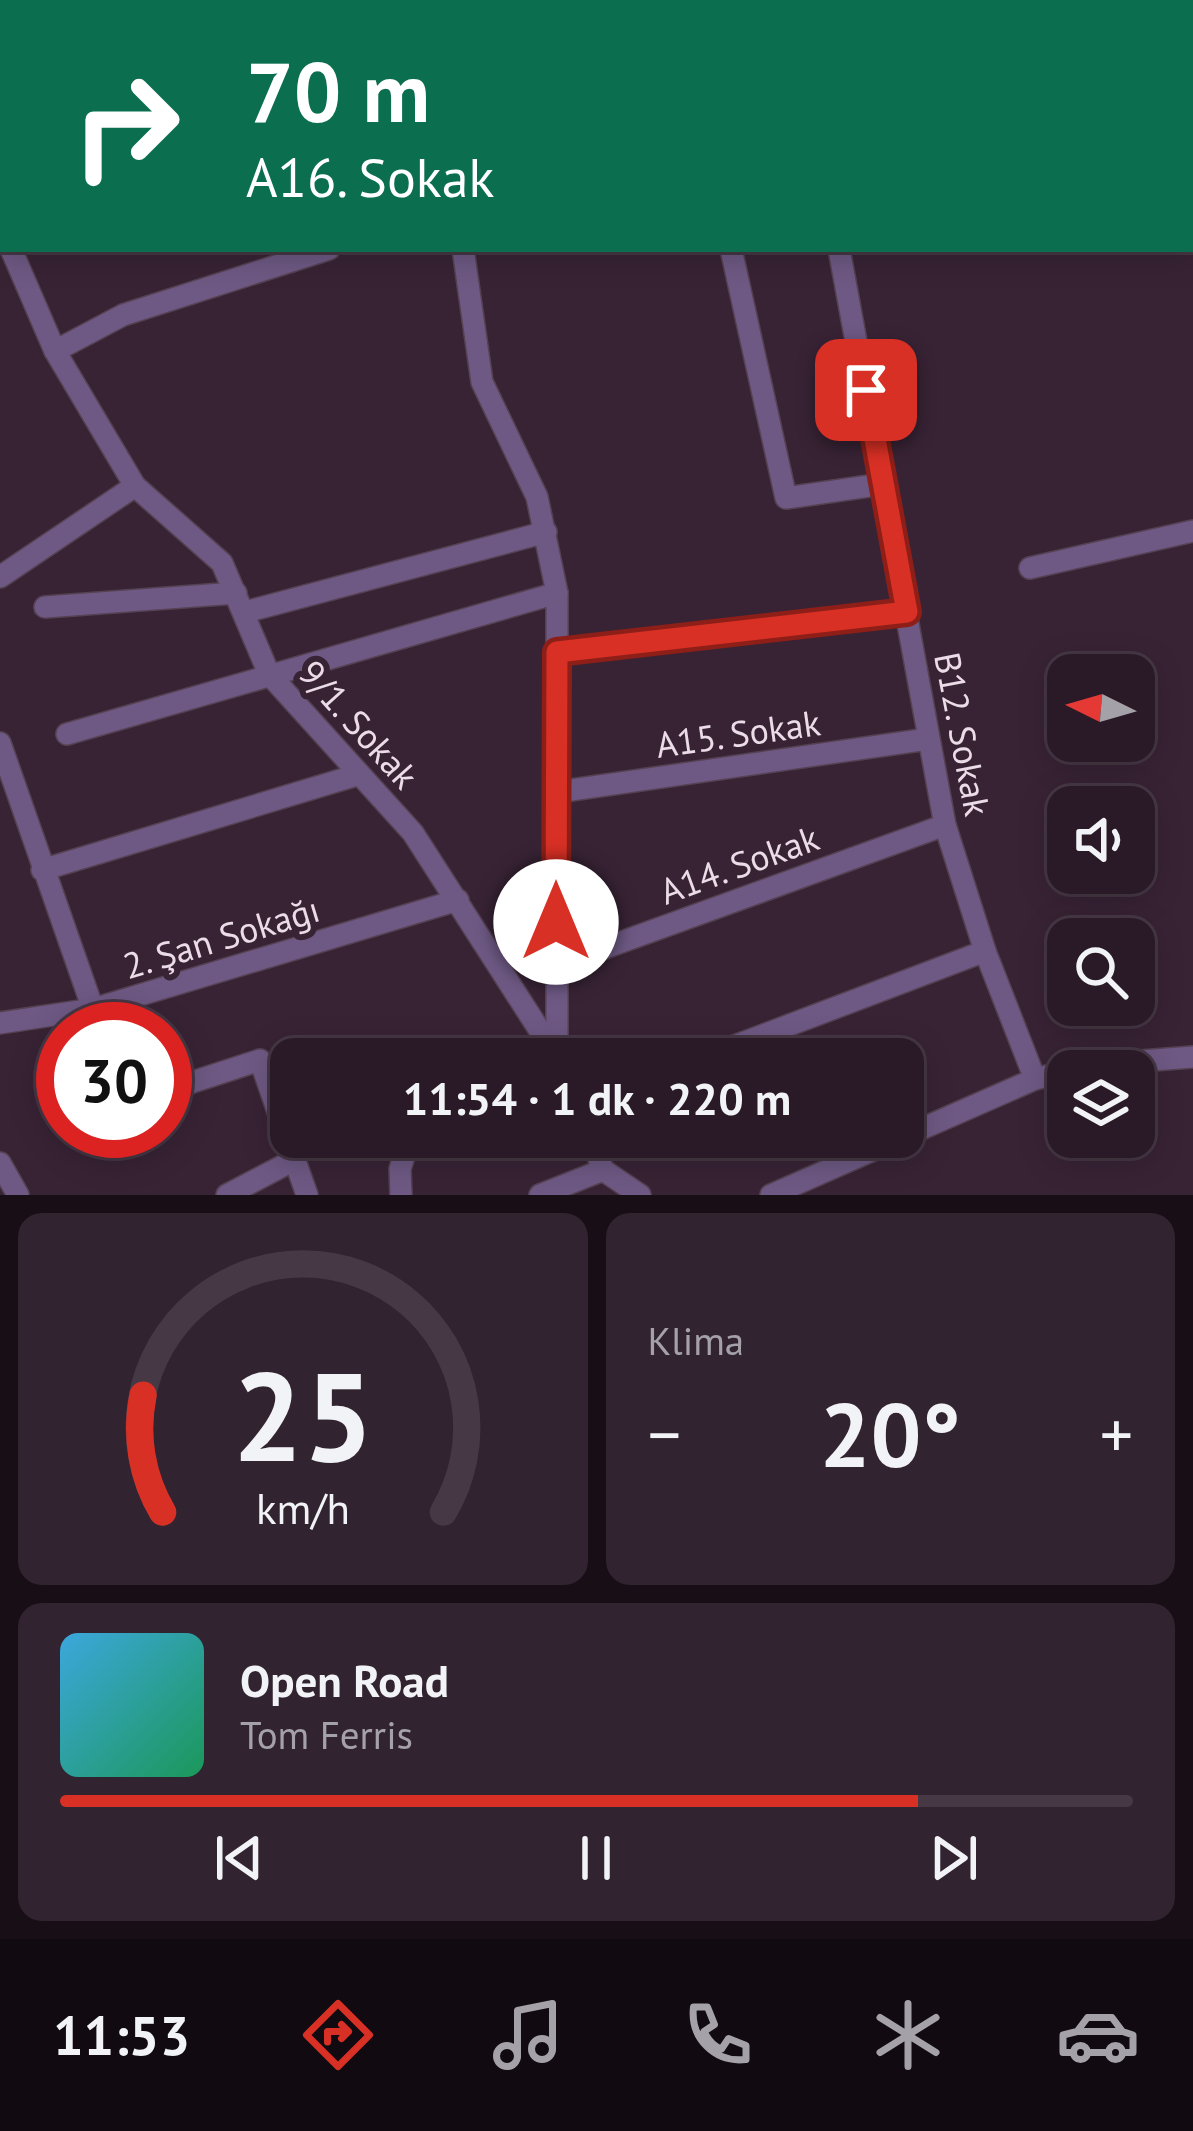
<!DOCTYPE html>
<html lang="tr">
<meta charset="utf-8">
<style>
:root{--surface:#2a1a28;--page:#322330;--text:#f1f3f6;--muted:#a5a1a8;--line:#463845;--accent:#d93025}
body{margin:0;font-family:"PT Sans",sans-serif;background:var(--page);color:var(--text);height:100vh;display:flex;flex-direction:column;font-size:45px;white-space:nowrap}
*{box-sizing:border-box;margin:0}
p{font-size:39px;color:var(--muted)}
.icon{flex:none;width:66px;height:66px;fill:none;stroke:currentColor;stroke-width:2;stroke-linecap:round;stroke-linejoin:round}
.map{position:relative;height:1195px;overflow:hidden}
.sheet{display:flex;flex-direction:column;gap:18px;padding:18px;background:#170e16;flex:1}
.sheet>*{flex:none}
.banner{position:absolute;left:0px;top:0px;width:1194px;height:252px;box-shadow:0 6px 30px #0003,0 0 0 3px var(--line);background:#0b6e4f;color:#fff;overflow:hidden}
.needle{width:78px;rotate:275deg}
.buttons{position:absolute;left:1047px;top:654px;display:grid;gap:24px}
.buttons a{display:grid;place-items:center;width:108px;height:108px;border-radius:24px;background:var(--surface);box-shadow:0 6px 30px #0003,0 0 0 3px var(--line);font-size:60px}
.speed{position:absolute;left:36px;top:1002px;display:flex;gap:24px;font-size:60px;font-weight:700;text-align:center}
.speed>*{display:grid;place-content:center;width:156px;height:156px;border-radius:50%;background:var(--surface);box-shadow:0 6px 30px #0003,0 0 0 3px var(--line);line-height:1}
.speed .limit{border:18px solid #d22;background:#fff;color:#111}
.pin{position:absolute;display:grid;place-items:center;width:102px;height:102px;color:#fff;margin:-51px;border-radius:24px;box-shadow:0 6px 18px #0006}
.me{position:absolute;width:132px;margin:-66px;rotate:0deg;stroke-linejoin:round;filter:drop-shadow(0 0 9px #0008)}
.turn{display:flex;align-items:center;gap:42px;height:252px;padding:0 48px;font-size:54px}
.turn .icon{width:156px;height:156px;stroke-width:2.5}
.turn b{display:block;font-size:84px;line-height:102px}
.big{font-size:90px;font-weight:600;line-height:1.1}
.sheet .tile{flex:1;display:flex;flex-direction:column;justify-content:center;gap:18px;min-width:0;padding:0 42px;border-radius:24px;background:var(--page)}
.sheet .dial{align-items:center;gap:0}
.dial svg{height:312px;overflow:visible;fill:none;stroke:var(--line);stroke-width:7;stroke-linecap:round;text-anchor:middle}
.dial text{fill:var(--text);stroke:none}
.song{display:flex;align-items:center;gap:36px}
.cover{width:144px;height:144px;border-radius:18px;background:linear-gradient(135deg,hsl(200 70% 55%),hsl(150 70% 35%))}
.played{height:12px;border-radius:6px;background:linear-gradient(90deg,var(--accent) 80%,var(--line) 80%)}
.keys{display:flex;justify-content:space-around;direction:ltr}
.heat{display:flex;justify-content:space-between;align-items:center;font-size:66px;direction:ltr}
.sheet .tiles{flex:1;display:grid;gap:18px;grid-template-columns:1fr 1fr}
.tile:last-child{grid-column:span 2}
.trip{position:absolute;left:270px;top:1038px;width:654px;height:120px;border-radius:24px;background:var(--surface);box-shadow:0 6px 30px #0003,0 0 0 3px var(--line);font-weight:600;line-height:120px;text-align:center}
.menu{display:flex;height:192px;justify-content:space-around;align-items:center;background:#110a10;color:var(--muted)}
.menu .icon{width:84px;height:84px}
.menu .current{color:var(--accent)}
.menu b{font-size:54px;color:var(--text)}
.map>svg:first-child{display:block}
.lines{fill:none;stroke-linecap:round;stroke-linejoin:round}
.minor-casing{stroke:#554152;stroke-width:24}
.path{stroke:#92808f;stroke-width:4.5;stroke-dasharray:6 9;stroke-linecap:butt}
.minor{stroke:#6e5984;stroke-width:21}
.route-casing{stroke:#8d1f18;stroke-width:30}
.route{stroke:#d93025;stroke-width:21}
.labels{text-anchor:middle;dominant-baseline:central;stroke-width:12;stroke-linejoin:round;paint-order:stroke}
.street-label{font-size:36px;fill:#ebdce8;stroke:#382335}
</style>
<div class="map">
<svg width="1193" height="1195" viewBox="0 0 1193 1195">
<rect width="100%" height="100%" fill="#382335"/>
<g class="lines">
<g class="minor-casing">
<g id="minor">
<path d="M425,0V3"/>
<path d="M797,0V3"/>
<path d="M838,0V3"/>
<path d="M1027,3L1056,0"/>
<path d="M1093,3L1094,0"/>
<path d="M0,225L3,232"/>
<path d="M11,249L55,351L135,486L222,563L269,674L413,833L558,1059"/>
<path d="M463,249L482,382L537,497L557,593V1054"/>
<path d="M731,249L786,498L883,484"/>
<path d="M839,249L945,825L985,951L1035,1079"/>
<path d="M55,351L123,315L329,249"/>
<path d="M1030,568L1193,531"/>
<path d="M0,577L135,486"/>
<path d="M45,607L236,593"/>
<path d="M245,612L546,532"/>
<path d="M557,652L907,612"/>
<path d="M67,734L557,593"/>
<path d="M0,743L100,1029"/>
<path d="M557,792L928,739"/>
<path d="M42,870L357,775"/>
<path d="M555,966L945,825"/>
<path d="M0,1023L93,1009L458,900"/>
<path d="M700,1059L985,951"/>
<path d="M1069,1071L1102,1064L1193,1057"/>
<path d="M165,1091L260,1060L307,1195"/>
<path d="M591,1137L603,1170L640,1195"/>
<path d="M903,1137L1035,1079L1068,1071"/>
<path d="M0,1163L18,1195"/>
<path d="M227,1195L294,1160"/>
<path d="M401,1195L400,1169L410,1137"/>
<path d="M540,1195L603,1170"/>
<path d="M771,1195L903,1137"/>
</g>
</g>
<path class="path" d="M1191,168H1193"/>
<use href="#minor" class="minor"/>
</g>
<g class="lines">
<g class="route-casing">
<path id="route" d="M556,922L557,652L907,612L866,390"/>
</g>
<use href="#route" class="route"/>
</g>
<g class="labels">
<g class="street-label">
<text transform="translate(359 724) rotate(48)">9/1. Sokak</text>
<text transform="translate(738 733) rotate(-8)">A15. Sokak</text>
<text transform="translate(963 734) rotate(79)">B12. Sokak</text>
<text transform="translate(739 864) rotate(-20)">A14. Sokak</text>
<text transform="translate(221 937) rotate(-17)">2. Şan Sokağı</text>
</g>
</g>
</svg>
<div class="buttons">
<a><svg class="needle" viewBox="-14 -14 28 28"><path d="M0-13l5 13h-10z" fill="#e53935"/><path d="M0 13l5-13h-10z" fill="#a5a1a8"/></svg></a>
<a><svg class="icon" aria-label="sound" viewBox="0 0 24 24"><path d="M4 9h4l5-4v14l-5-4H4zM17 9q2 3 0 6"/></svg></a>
<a><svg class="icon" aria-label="search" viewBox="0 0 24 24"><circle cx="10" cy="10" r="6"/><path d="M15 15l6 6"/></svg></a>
<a><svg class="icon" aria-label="layers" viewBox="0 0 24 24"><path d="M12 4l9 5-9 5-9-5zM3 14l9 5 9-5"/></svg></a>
</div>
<div class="speed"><div class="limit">30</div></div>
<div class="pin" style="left:866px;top:390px;background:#d93025"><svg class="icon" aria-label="arrive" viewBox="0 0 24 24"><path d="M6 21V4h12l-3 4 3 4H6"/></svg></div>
<svg class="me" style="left:556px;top:922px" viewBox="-20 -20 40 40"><circle r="19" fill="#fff"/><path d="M0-13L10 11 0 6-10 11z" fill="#d93025"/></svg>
<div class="trip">11:54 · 1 dk · 220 m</div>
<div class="banner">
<div class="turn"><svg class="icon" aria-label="right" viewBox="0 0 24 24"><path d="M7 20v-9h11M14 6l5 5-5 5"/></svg><div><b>70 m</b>A16. Sokak</div></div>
</div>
</div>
<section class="sheet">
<div class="tiles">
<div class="tile dial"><svg viewBox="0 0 100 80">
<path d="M14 69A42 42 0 1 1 86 69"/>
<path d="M14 69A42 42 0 0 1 9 39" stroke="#d93025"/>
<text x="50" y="56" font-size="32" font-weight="700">25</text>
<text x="50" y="72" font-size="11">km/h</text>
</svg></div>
<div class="tile"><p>Klima</p>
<div class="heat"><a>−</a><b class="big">20°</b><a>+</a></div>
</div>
<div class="tile">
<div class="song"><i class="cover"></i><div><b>Open Road</b><p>Tom Ferris</p></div></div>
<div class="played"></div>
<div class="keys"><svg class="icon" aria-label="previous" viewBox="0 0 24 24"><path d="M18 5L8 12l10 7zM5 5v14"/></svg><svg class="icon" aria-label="pause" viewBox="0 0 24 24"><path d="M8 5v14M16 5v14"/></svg><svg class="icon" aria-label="next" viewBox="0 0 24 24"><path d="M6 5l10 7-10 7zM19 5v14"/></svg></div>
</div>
</div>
</section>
<nav class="menu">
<b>11:53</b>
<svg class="icon current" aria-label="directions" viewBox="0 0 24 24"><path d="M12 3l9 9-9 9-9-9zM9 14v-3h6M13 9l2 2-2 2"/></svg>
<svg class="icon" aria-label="music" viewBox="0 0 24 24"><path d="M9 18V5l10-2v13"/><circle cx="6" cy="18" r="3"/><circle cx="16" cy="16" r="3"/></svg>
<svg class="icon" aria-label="phone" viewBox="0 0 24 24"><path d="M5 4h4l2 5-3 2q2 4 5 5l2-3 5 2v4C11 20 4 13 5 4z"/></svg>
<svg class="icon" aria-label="climate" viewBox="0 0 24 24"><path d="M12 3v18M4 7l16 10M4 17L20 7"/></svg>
<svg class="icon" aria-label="car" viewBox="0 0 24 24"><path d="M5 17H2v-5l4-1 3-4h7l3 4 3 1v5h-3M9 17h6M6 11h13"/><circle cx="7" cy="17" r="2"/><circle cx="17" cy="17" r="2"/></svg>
</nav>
